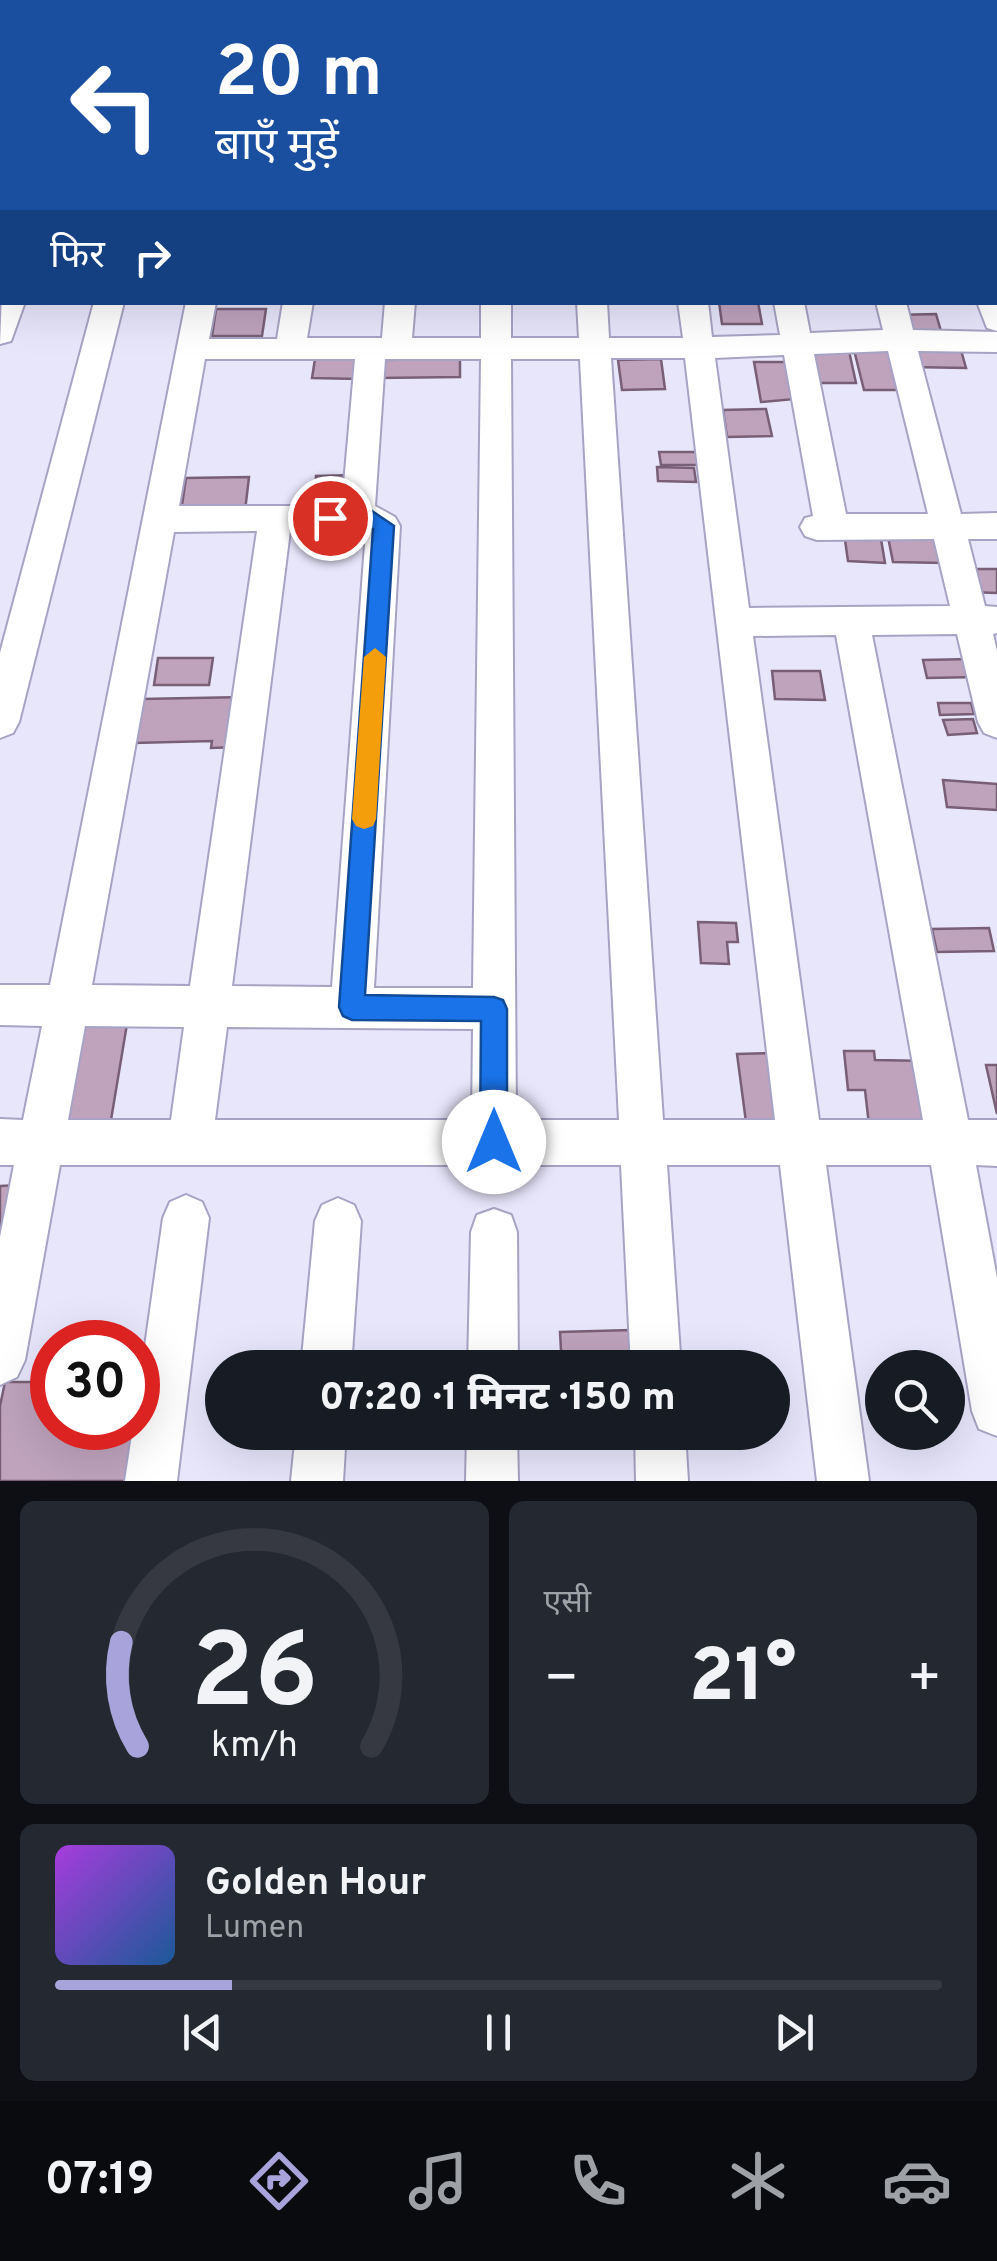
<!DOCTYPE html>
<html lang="hi">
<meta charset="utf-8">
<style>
:root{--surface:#171b24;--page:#242831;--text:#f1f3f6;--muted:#9ea1a6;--line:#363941;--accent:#a9a3db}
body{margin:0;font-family:Overpass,"Noto Sans Devanagari",sans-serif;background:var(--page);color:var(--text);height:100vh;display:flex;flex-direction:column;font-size:38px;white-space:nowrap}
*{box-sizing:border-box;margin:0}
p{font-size:32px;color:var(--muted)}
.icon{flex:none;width:55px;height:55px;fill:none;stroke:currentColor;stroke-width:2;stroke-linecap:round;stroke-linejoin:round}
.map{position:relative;height:1481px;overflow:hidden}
.sheet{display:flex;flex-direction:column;gap:20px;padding:20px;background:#0d0f14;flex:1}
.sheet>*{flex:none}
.banner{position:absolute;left:0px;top:0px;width:998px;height:305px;box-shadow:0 10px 40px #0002;background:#1a4fa0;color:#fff;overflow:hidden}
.fabs{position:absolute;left:865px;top:1350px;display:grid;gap:20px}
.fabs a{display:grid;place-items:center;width:100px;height:100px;border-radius:50%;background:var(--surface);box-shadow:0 10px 40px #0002;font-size:50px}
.speed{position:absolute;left:30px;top:1320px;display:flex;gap:20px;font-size:50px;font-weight:700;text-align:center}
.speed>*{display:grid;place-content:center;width:130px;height:130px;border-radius:50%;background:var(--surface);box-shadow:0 10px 40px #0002;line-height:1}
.speed .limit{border:15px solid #d22;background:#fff;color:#111}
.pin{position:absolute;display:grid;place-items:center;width:85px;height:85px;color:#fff;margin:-42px;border:5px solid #fff;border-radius:50%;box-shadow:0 2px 10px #0007}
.me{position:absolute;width:110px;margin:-55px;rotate:0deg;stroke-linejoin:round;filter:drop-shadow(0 0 8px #0008)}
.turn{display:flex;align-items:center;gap:35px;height:210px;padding:0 50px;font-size:45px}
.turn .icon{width:130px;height:130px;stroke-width:2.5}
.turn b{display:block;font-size:70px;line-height:85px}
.then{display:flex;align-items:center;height:95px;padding:0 50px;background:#0003;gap:20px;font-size:38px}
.big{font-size:75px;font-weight:800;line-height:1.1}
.sheet .tile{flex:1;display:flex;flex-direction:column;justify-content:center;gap:15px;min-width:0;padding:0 35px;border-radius:15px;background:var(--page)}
.sheet .dial{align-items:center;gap:0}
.dial svg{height:260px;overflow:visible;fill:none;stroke:var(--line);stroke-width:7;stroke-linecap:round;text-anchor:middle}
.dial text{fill:var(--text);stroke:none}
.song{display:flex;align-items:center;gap:30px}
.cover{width:120px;height:120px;border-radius:15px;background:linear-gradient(135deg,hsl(280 70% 55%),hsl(210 70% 35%))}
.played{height:10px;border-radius:5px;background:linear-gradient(90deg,var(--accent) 20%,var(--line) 20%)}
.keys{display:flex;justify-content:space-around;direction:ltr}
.heat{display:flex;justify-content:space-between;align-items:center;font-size:55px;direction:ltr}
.sheet .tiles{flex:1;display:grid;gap:20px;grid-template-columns:1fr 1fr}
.tile:last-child{grid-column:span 2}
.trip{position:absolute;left:205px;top:1350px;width:585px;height:100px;border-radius:50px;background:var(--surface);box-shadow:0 10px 40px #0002;font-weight:800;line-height:100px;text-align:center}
.menu{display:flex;height:160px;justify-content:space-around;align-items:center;background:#090b0e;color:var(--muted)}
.menu .icon{width:70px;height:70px}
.menu .on{color:var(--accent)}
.menu b{font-size:45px;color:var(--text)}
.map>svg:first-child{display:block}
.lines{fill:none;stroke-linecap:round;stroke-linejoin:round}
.canal{fill:#5b99bc;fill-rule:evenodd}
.building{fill:#bfa3bd;stroke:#785f76;stroke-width:2.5}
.minor-casing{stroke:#a7a3c4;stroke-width:4}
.minor{fill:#fff;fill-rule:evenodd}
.route{fill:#1a73e8;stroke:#114b97;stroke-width:2.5}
.slow{fill:#f59e0b}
</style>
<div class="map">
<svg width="997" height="1481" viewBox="0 0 997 1481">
<rect width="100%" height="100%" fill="#e8e6fb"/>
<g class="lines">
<g class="canal">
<path d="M885,0H915L917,2H887Z"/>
<rect x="995" y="22" width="2" height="16"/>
</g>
</g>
<g class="building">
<path d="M719,302H758L762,324H722Z"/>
<path d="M216,309H266L262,336H212Z"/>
<path d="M936,314L943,338H902L896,315Z"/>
<path d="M904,342L959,343L966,368L910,367Z"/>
<path d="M896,349L907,390H864L854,350Z"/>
<path d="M806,351H849L856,383H812Z"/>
<path d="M315,359H362L360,379L312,378Z"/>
<path d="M460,359V377L377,378L378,360Z"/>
<path d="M661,359L665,389L622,390L618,360Z"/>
<path d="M754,362H799L806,398L761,402Z"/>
<path d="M766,409L772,436L727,437L723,410Z"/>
<path d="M659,452H707L709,465H661Z"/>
<path d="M657,467L694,468L696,482L658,481Z"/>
<path d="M355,475L354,512L314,513L316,476Z"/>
<path d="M249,477L245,511L181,512L186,478Z"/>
<path d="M887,532L938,533L944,563L893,562Z"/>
<path d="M844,533H880L885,563L848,561Z"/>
<path d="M965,569H997V593L971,592Z"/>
<path d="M158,658H213L209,685H154Z"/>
<path d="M972,659L977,677L927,678L923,660Z"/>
<path d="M772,671H820L825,700L775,699Z"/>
<path d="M245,697L239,747L211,748L212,741L134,743L141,699Z"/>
<path d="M938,703H971L974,714L940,715Z"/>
<path d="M973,719L977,733L948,735L943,720Z"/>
<path d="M943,780L997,784V810L947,807Z"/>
<path d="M698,922L736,923L738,942H727L729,964L701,963Z"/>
<path d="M989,928L994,951L937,952L932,929Z"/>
<path d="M80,1017L128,1018L109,1132H58Z"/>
<path d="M844,1051H874L875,1060L928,1061L939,1127L869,1125L865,1090H848Z"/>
<path d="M777,1053L786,1122H746L737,1054Z"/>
<path d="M986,1065H997V1114Z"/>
<path d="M18,1185L10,1232H0V1186Z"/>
<path d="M631,1330L634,1368H562L560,1332Z"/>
<path d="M156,1381L144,1481H0V1406L5,1382H52V1428H138V1382Z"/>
</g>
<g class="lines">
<g class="minor-casing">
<g id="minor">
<rect x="408" y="0" width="24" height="2"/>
<rect x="482" y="0" width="24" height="2"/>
<rect x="562" y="0" width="24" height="2"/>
<path d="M799,0H827L829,2H801Z"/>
<path d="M995,79L997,80V97L995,96Z"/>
<rect x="995" y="162" width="2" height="17"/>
<path d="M995,293L997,294V331L987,328L977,302H995Z"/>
<path d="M2,294V302H25L11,341L0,344Z"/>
<path d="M94,302H124L19,722L13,733L0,738V653Z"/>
<path d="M186,302H216L209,339H277L283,302H313L307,338H382L385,302H415L412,338H481V302H511V338H579L577,302H607L609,338H683L678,302H708L712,337L780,335L774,302H804L810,333L883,330L876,302H906L913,330L997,332V352L918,351L961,514L997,513V539H968L985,606L997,607V633L993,634L997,651V738L984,733L978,722L957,634L872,635L968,1120H997V1166L976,1165L997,1278V1436L979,1429L972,1411L931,1165H826L869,1481H817L780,1165H667L681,1368H631L621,1165H60L25,1360L17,1377L0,1385V1237L14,1165H0V1119L23,1120L42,1026L0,1025V985H50ZM888,351L928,514H846L814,354ZM784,355L813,516L805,518L800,527L805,536L817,540L934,539L950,606L749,608L715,358ZM611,358H685L775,1120H663ZM205,359H355L342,506H179ZM385,359H481L473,988H374L400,526L395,517L375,506ZM511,359H580L619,1120H516ZM257,531L190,986L92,985L174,532ZM290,531H366L332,987L232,986ZM836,635L923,1120H819L753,636ZM85,1026L184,1027L171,1120H68ZM227,1027L473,1029L472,1120H215Z"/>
<path d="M186,1195L202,1202L209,1218L177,1481H125L133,1428H138V1396L163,1218L170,1202Z"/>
<path d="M338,1198L354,1205L361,1221L351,1368H301L315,1221L322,1205Z"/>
<path d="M494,1209L511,1215L517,1232L518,1368H468L471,1232L477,1215Z"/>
<path d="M296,1432H346L343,1481H291Z"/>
<path d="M467,1432H517L518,1481H466Z"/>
<path d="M635,1432H685L688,1481H636Z"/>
</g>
</g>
<use href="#minor" class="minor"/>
</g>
<path class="route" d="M330,511H372L394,526L365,995L494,997L503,1000L507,1009V1142L503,1152L494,1156L484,1152L480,1142L481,1021L352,1020L343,1016L339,1007L373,529L323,524V513Z"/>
<path class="slow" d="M375,648L386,657L376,819L373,826L364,829L356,826L352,819L364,657Z"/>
</svg>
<div class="fabs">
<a><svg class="icon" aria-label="search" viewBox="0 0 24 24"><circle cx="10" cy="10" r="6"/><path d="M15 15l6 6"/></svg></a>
</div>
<div class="speed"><div class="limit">30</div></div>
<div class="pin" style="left:330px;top:518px;background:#d93025"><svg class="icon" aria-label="arrive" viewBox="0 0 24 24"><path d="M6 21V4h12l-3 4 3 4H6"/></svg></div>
<svg class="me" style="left:494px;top:1142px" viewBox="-20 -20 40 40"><circle r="19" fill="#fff"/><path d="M0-13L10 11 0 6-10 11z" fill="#1a73e8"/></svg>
<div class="trip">07:20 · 1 मिनट · 150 m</div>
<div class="banner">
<div class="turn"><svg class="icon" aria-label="left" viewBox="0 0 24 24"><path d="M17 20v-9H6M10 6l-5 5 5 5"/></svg><div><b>20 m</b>बाएँ मुड़ें</div></div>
<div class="then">फिर<svg class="icon" aria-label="right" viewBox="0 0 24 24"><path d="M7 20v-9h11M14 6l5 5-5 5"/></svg></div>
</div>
</div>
<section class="sheet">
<div class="tiles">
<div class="tile dial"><svg viewBox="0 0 100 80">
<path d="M14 69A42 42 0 1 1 86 69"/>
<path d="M14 69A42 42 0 0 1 9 37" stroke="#a9a3db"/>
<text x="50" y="56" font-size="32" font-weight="700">26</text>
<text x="50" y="72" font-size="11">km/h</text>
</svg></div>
<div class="tile"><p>एसी</p>
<div class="heat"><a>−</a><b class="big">21°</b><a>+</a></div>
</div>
<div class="tile">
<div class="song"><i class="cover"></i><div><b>Golden Hour</b><p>Lumen</p></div></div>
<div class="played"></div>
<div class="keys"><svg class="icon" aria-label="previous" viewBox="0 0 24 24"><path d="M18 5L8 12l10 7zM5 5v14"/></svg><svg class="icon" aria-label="pause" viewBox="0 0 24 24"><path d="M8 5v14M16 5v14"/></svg><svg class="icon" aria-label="next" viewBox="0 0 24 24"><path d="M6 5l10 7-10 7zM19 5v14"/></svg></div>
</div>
</div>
</section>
<nav class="menu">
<b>07:19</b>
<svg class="icon on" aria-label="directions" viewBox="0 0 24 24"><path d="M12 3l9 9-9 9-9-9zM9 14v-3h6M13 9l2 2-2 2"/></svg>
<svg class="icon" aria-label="music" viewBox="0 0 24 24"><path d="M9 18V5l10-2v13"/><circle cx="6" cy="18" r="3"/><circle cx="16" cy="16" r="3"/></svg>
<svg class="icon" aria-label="phone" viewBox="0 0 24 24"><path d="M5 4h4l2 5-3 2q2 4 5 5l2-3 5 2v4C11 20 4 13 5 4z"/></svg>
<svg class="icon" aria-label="climate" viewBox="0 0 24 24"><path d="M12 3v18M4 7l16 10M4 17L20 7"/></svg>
<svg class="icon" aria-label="car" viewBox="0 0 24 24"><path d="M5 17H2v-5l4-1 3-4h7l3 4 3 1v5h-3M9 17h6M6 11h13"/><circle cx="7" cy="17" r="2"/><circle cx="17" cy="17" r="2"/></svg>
</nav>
